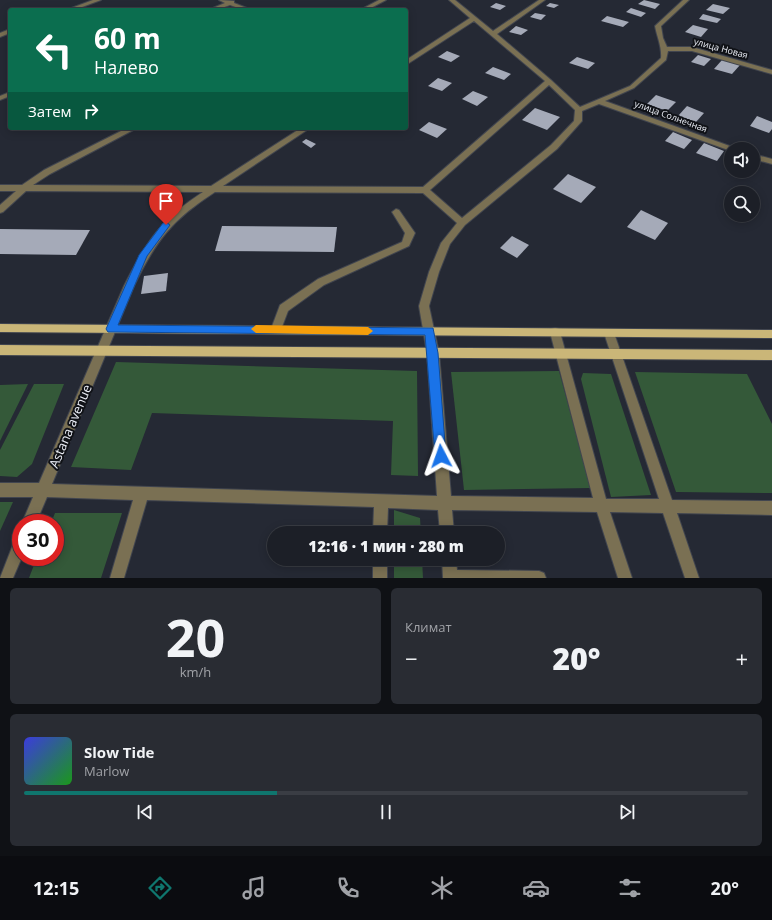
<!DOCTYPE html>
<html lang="ru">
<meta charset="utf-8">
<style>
:root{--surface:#1c1f27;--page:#292c33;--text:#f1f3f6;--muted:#a0a2a7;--line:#3a3d44;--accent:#0f766e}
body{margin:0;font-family:"Open Sans",sans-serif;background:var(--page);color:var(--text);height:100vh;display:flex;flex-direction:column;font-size:15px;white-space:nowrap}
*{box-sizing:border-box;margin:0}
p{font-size:13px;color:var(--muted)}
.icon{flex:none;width:22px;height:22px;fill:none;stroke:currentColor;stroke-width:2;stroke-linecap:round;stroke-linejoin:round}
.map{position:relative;height:578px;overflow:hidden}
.details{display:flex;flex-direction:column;gap:10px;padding:10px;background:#0f1115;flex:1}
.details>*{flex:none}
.guide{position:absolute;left:8px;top:8px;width:400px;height:122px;border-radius:4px;box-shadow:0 2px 10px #0003,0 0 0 1px var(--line);background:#0b6e4f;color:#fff;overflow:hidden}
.buttons{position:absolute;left:724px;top:142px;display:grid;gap:8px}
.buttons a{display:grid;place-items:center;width:36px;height:36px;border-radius:50%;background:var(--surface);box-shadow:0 2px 10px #0003,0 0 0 1px var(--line);font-size:20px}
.speed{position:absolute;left:12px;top:514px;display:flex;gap:8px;font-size:20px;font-weight:700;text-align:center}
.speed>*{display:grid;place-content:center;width:52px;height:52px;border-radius:50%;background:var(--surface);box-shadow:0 2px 10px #0003,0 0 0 1px var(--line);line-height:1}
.speed .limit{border:6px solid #d22;background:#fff;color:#111}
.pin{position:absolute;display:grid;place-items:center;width:34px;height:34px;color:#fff;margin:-41px -17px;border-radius:50% 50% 50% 0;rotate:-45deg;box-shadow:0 0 4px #0007}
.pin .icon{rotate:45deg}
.me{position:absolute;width:44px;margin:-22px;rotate:356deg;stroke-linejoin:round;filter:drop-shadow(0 0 3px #0008)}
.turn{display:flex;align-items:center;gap:14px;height:84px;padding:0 20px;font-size:18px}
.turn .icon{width:52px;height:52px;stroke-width:2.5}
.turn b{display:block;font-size:28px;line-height:34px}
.then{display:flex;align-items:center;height:38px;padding:0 20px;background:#0003;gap:8px;font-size:15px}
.big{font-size:30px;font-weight:800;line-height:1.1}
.details .tile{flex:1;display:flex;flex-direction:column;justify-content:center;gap:6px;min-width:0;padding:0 14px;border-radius:6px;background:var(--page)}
.details .dial{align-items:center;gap:0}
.dial b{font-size:52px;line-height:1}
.song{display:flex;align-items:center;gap:12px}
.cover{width:48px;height:48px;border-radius:6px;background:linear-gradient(135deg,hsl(240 70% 55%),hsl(120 70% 35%))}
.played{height:4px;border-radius:2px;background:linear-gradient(90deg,var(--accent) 35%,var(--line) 35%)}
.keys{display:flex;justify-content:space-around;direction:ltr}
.heat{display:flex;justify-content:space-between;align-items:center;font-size:22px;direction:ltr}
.details .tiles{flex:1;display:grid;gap:10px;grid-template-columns:1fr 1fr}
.tile:last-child{grid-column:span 2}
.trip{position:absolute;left:267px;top:526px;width:238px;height:40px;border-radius:20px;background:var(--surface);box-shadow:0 2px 10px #0003,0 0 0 1px var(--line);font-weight:800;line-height:40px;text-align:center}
.dock{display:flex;height:64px;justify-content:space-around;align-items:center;background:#0b0c10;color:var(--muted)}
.dock .icon{width:28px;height:28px}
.dock .selected{color:var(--accent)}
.dock b{font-size:18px;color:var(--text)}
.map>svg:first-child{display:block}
.green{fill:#345939}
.building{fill:#a5aab8}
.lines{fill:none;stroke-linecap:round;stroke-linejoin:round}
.minor-casing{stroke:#41454f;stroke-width:2}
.major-casing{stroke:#41454f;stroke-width:2}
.minor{fill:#7a7053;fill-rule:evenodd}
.major{fill:#cab678;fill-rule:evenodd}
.route{fill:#1a73e8;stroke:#114b97}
.slow{fill:#f59e0b}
.labels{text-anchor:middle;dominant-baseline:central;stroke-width:4;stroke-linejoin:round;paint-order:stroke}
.far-street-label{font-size:9px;fill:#ebeef6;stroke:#101217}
.near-street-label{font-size:13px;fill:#ebeef6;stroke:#101217}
</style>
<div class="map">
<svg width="772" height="578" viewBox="0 0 772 578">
<rect width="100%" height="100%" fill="#252934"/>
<g class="green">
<path d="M116,362L417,371L418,476L391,475L393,421L152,413L131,470L71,467Z"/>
<path d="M559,371L591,488L464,490L451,372Z"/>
<path d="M635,372L747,374L772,424V493L676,492Z"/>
<path d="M583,373L611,374L651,495L611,497L581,379Z"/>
<path d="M28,384L0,441V385Z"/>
<path d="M34,384H64L32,464L17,477L0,476V450Z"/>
<path d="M0,502H13L0,531Z"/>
<path d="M394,510L420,518L421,533H394Z"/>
<path d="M55,513H122L101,578H29L37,557H55V523H51Z"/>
<path d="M394,559H422L423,578H394Z"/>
</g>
<g class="building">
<path d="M644,0L660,4L655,9L638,4Z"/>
<path d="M496,3L506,6L500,10L490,7Z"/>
<path d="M550,3L559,5L554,8L546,6Z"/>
<path d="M713,4L730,8L723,14L706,10Z"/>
<path d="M631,8L646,13L641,17L626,12Z"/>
<path d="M535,13L546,15L541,20L530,17Z"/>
<path d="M703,14L721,19L717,23L699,19Z"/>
<path d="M607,16L629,22L623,27L601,21Z"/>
<path d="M693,25L708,29L701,37L685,32Z"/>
<path d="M516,26L528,30L521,35L509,32Z"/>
<path d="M447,51L460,56L451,62L438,57Z"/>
<path d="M698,55L711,59L704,66L691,62Z"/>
<path d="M577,57L595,63L588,69L569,63Z"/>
<path d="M722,60L740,65L732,74L714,69Z"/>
<path d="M493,67L511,74L504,80L485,73Z"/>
<path d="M438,78L452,83L442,91L428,86Z"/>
<path d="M473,91L488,97L477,106L462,99Z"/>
<path d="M656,95L676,102L667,111L647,104Z"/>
<path d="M687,106L704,113L696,122L678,116Z"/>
<path d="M535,108L560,117L547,130L522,120Z"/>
<path d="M757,116L772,122V129L769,133L750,126Z"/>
<path d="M429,122L447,129L437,138L419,130Z"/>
<path d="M673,132L692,140L684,149L665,141Z"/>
<path d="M306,139L316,144L311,148L302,142Z"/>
<path d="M704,143L724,151L717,161L696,153Z"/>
<path d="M568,174L596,187L581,203L553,189Z"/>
<path d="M641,210L668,223L655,240L627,227Z"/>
<path d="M222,226L337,227L334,252L215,251Z"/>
<path d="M0,229L90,230L76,255L0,254Z"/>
<path d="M512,236L529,245L517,258L500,248Z"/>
<path d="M168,273L166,291L141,294L144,276Z"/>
</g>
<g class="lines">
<g class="minor-casing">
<g id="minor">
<path d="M93,0H101L74,10H66Z"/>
<path d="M219,0L234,1V3L252,10H244L230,5L216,10H208L225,3Z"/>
<path d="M379,0H386L367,10H360Z"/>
<path d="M449,0H455L493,31L539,0H545L497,34L551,80L580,107L630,86L661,58C662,47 657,37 655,26L683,0H689L661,26L663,38L667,47H692L772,70V74L692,51H668L666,60L634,88L605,101L738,149H731V151L599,104L582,111V121L557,149L465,225L450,244L439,272L429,306L439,353L451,496L593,498L550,332L551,329L555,328L559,329L560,332L606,499H659L604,333L605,330L609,329L613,330L614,333L672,500L772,501V515L677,513L699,578H685L663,513L610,512L632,578H618L597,512L452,510L454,533H440L438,510L388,508L387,533H373L374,507L147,500L124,578H110L133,500L47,497L36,523H22L33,497H0V483H39L124,286C146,242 161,219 203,192L26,191L3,212L0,213V205L16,191H0V185H22L44,170L127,128H137L50,174L33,185L211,186L301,128H310L223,186L423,187L545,81L474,21L406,65V60L470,18ZM549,85L575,110L574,121L551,145L462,218L430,190ZM215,192L423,193L457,223L441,243L429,272L419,306L427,353L437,496L52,484L134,286C156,240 172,220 215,192Z"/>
<path d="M10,29V33L0,37V33Z"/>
<path d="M10,92V96L0,100V96Z"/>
<path d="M753,154L772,159V164L753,159Z"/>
<path d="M396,209L399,210L415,233L409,246L324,285L288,311L280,332L276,333L272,332L271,329L280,305L318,279L402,242L405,233L392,212Z"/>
<path d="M21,535L22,557L13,578H0L16,537Z"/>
<rect x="373" y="559" width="14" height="19"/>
<path d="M442,559H456L457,570L539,571L544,573L546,578H443Z"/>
</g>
</g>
<g class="major-casing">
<g id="major">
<path d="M0,324L772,330V338L0,332Z"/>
<path d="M0,345L772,350V360L0,355Z"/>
</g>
</g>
<use href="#minor" class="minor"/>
<use href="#major" class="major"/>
</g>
<path class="route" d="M166,222L170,225L147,256L118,325L433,328L438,353L446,456L445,460L441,462L437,460L435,456L425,335L108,332L106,329L139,255L163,223Z"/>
<path class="slow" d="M256,325L368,327L373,331L368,335L256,333L251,329Z"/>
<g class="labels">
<g class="far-street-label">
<text transform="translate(721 48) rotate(15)">улица Новая</text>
<text transform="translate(671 116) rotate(20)">улица Солнечная</text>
</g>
<g class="near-street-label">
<text transform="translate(70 426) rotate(-67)">Astana avenue</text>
</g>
</g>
</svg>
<div class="buttons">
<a><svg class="icon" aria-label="sound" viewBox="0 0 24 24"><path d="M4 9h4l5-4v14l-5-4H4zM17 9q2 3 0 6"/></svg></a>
<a><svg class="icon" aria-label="search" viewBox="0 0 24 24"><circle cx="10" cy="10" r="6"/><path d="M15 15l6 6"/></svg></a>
</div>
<div class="speed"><div class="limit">30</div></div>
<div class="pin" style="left:166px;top:225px;background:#d93025"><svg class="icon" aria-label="arrive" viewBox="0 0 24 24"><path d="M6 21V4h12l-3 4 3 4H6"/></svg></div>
<svg class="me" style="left:441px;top:456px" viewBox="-20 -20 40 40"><path d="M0-17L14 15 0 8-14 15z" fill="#1a73e8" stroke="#fff" stroke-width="4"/></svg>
<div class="trip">12:16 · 1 мин · 280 m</div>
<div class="guide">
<div class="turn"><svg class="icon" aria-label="left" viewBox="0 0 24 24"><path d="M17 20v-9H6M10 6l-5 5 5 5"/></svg><div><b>60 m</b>Налево</div></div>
<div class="then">Затем<svg class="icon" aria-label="right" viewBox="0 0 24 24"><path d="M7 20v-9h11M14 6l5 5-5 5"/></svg></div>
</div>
</div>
<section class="details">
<div class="tiles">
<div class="tile dial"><b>20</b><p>km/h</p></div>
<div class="tile"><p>Климат</p>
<div class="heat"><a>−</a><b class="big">20°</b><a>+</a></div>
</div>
<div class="tile">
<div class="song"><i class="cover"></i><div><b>Slow Tide</b><p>Marlow</p></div></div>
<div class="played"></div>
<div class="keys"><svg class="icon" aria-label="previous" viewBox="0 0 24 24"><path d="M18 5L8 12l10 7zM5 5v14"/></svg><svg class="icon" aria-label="pause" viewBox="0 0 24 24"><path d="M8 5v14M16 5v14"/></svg><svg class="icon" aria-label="next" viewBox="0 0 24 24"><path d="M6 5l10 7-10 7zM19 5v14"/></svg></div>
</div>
</div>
</section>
<nav class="dock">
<b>12:15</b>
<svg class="icon selected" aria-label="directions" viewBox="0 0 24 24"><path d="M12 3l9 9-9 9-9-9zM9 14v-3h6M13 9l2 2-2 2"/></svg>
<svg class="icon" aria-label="music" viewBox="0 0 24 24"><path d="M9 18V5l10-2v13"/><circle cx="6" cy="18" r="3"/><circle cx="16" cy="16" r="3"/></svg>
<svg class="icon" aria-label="phone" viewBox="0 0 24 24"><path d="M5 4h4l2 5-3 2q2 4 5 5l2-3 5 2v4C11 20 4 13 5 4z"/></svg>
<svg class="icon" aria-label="climate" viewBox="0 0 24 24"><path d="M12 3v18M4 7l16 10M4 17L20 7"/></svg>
<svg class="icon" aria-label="car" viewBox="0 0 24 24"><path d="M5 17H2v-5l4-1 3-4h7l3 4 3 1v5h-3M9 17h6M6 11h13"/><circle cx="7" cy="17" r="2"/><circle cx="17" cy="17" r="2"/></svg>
<svg class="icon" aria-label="filters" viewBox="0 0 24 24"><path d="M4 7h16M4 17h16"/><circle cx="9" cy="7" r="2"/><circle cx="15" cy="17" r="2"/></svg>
<b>20°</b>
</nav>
